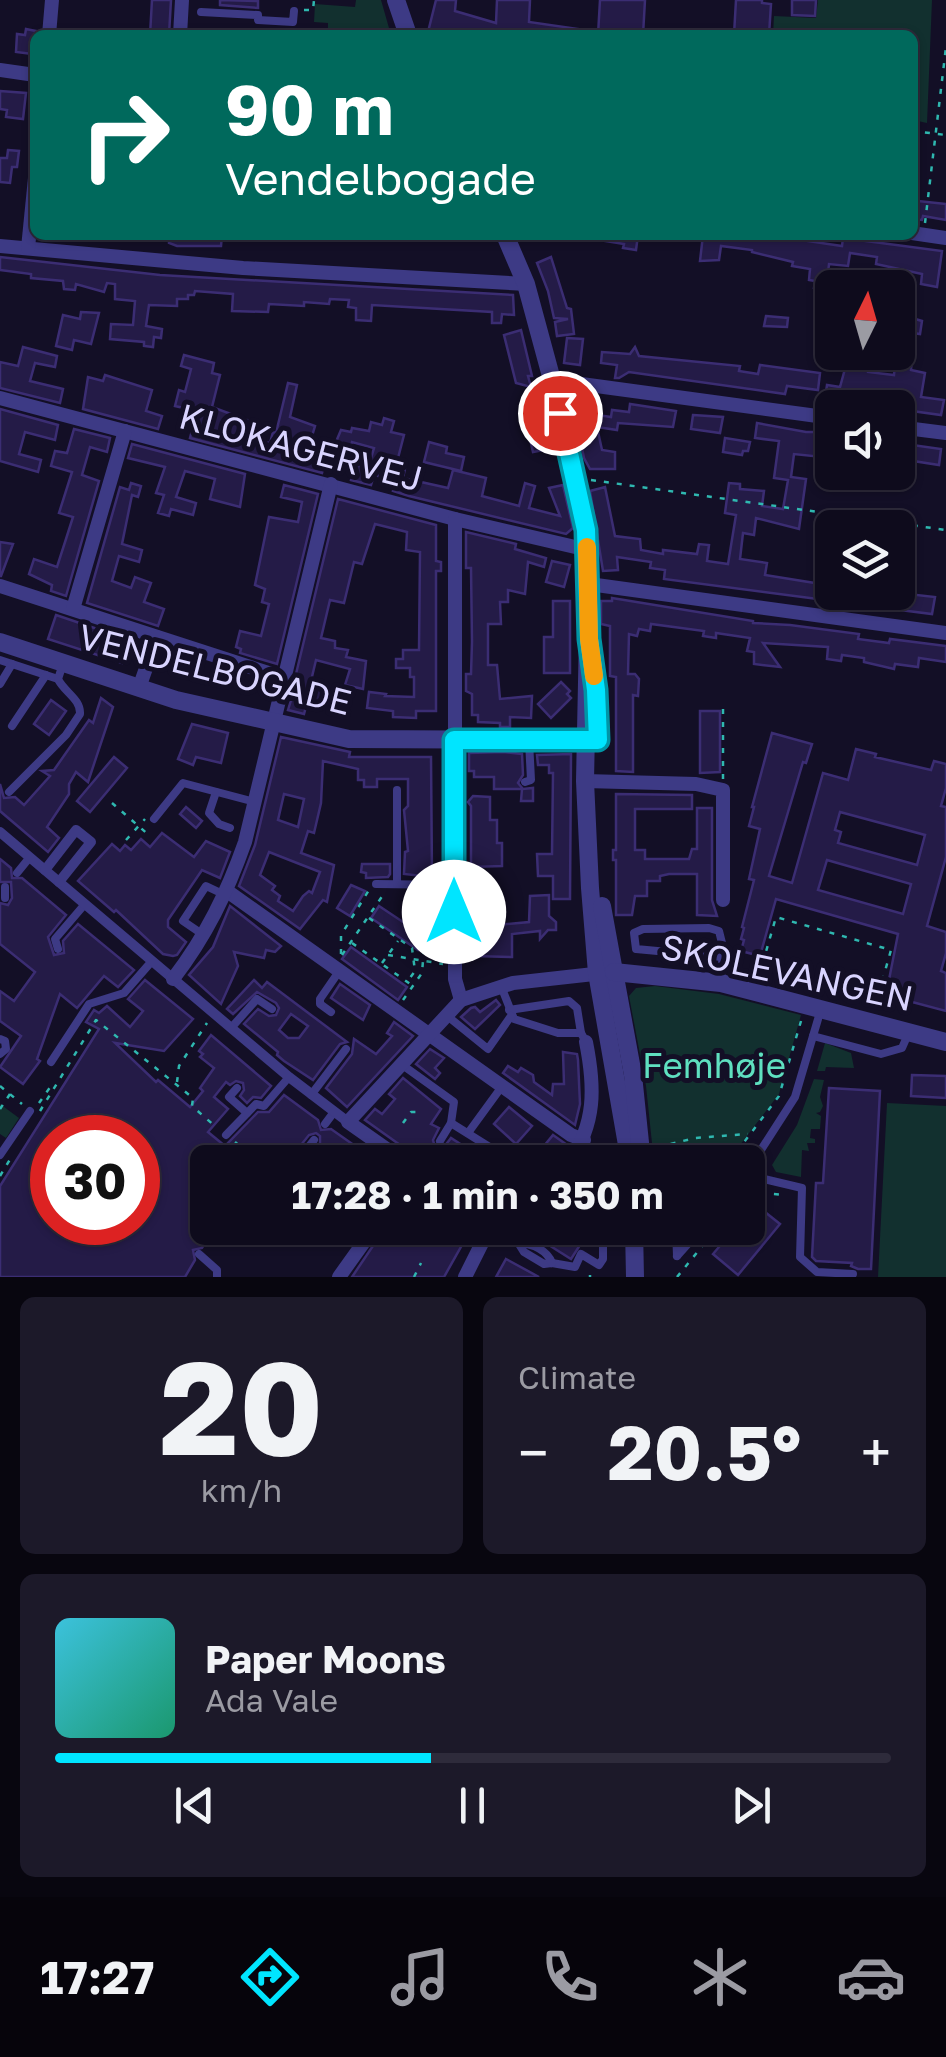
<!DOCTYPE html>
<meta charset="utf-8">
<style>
:root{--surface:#0e0b1c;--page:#1c1929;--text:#f1f3f6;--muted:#9b9ba3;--line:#2e2b3b;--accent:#00e5ff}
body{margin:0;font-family:"Golos Text",sans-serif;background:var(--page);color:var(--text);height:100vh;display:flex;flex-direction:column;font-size:38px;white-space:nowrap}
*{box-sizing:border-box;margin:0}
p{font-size:32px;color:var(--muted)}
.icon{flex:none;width:55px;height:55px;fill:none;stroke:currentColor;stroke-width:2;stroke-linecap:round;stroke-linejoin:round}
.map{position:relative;height:1277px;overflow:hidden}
.sheet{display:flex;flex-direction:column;gap:20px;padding:20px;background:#08060f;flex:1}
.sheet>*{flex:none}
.banner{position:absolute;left:30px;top:30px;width:888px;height:210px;border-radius:15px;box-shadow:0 2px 8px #0004,0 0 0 2px var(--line);background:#00695c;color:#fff;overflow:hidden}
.needle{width:65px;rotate:5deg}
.fabs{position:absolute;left:815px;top:270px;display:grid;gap:20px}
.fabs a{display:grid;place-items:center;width:100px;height:100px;border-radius:15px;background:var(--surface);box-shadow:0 2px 8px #0004,0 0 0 2px var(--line);font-size:50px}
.speed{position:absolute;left:30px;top:1115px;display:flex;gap:20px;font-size:50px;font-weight:700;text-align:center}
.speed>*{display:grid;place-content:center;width:130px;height:130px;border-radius:50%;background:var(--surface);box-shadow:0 2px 8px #0004,0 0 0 2px var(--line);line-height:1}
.speed .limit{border:15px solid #d22;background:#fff;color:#111}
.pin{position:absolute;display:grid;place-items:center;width:85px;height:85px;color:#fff;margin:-42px;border:5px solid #fff;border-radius:50%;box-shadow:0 2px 10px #0007}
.me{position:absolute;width:110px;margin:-55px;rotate:0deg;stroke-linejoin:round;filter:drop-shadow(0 0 8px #0008)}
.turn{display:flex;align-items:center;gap:35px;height:210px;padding:0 30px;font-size:45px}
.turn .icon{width:130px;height:130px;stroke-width:2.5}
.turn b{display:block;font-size:70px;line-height:85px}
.big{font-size:75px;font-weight:700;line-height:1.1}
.sheet .widget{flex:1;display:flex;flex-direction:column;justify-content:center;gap:15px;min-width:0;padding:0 35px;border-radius:15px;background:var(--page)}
.sheet .dial{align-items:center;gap:0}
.dial b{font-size:130px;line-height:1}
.song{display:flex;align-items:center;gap:30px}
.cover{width:120px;height:120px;border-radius:15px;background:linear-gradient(135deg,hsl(190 70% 55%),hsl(160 70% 35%))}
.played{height:10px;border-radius:5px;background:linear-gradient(90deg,var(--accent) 45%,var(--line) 45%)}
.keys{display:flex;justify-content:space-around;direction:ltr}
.heat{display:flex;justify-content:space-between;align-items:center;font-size:55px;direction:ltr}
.sheet .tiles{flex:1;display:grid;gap:20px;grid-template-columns:1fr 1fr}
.widget:last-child{grid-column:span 2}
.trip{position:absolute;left:190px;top:1145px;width:575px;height:100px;border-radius:15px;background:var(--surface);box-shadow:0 2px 8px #0004,0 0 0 2px var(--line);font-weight:700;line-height:100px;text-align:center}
.menu{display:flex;height:160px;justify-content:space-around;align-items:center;background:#06040b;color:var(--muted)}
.menu .icon{width:70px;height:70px}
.menu .on{color:var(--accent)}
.menu b{font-size:45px;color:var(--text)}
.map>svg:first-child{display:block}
.green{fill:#12302f}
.building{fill:#241b47;stroke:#3b2d73;stroke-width:2.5;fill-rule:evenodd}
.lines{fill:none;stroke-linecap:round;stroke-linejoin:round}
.path{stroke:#2fb8b0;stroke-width:2.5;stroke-dasharray:5 8;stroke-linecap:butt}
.service{stroke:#3d3a85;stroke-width:8}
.pedestrian{stroke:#3d3a85;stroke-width:10}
.minor{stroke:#3d3a85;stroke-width:14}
.tertiary{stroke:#3d3a85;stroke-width:18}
.route-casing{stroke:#0095a6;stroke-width:25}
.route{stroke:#00e5ff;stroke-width:18}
.slow{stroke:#f59e0b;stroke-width:18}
.labels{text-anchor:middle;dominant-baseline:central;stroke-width:10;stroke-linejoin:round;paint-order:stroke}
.street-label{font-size:35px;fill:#d9d4ff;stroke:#130f26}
.park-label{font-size:35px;fill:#5fe0c0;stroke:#130f26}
</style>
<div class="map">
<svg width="946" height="1277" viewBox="0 0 946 1277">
<rect width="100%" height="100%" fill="#130f26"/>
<g class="green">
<path d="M356,0H381L391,35H328V23L314,22L315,4L355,7Z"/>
<path d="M818,0H932L927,123L913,120L912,35H773L774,16L816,18Z"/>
<path d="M655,986L719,994L801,1015L779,1094L727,1162H654L646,1086L629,996L636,988Z"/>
<path d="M825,1043L851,1053L854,1068L826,1067L825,1071H817Z"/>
<path d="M814,1079L824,1080L820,1097L823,1106L820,1112L816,1113L821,1116L820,1129H811L810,1138L815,1139V1143H807L809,1151L802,1150L801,1177L776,1172L772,1165L797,1125Z"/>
<path d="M887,1103L946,1106V1277H878Z"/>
<path d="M0,1104L19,1118L6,1138L0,1134Z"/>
</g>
<g class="building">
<path d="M152,0H171L169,35H150Z"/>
<path d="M220,0L258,1V8L220,5Z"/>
<path d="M436,0H456L455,11L496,23L497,0H530L529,22L578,29L577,35H439L428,32Z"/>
<path d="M600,0H645L643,35H598Z"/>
<path d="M736,0H762V3L771,4L769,35H734Z"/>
<path d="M792,0H816L815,16L792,15Z"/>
<path d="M26,29L36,31L33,54L16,52L17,34L25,35Z"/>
<path d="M0,91L26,93L23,119L6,117L7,110L0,109Z"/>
<path d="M8,150L19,151L17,167H12L10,183L0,182V158H7Z"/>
<path d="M918,201L946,204V220L923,216L922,220L912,219V203Z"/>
<path d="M169,235H222L221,246H177L169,243Z"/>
<path d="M605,235H638L636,250L623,248L624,244L605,241Z"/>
<path d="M703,235H802L801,240L842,246L843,238L942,251L937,287L921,284L922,274L876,264L877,257L850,253L848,266L829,264L826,290L814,288L815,281L809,280L810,269L792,266L793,262L752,252V250L721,246L719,260L700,261Z"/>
<path d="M0,257L160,275L513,295L514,315L502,314L501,323H492V312L372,305L371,321L356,320V308L348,307L349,300L330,299L329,304L304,302V306L269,304L268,312L232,311L233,294L195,291L194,295H188V299H177V306L149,305L146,326L162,329L161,338L154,337L153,347L144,346V342L110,339L111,324L133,325L135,301L115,299V284L107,283L104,292L76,284L75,290L64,289L63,281L31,278V274L0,270Z"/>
<path d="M551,257L567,308L571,309L574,334L557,336L555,322L568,319L554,318L548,291L537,263Z"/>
<path d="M81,312L99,313L91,344L74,340L72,350L56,346L63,315L80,319Z"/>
<path d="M898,314L922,321L920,334L898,331Z"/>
<path d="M766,316L788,318L787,327L764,326Z"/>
<path d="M521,330L532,376H528L531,387L516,383L504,335Z"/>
<path d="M567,338L583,339L580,365L564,363Z"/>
<path d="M23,347L57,356L55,367L35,363L30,381L63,389L60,403L0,388V362L18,366Z"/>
<path d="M635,347L639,356L740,366L739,371L758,374L760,365L820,373L818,390L787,386L785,394L629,372L619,378H615L617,365L601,363L602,352L630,354Z"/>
<path d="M849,354L867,356L868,372L894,375L896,354L912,356L911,370L925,373L921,397L944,400L941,415L825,399L827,385L840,387Z"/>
<path d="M184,355L214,363L212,373L220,375L212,407L247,420L243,437L270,443L273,432L276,433L288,383L297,385L290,417L315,426L310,443L333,449L341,430L351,432L352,428L369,431L371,422L382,425L384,418L394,421L391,432L404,435L397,462L406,464L403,478L448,488L453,470L486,478L482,496L519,506L525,483L535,486L529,508L560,516L549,488L563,485L573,528L566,534L409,496L393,491L396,480L374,475L371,485L351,480L355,465L368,468L374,448L352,442L346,468L325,462L322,473L190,438L197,411L175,406L179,390L185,392L191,369L181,366Z"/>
<path d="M105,375L152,390L146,411L162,416L158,429L83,409L88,377L103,381Z"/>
<path d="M571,396L587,398L591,414L611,417L612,410L629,412L630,404L676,411L673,427L618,423L617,430L597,427L602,450L615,452V469H590L584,458Z"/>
<path d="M537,398L541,413L526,418L522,402Z"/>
<path d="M0,409L58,425L55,440L25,432L19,454L41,460L38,472L0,461Z"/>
<path d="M693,415L723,417L720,433L691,429Z"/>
<path d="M757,423L806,432H832V478L820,476L823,457L794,454L791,477L806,479L799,529L756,518L754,535L743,533L740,559L767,563L765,575L815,583L818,566L832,569V592H890L935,597L932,614L853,604L850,608L847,603L833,601L664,579L665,570L650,568L651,562L617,557L618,570L603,571L590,491L605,487L615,536L640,539L641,550L663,554V550L697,554L699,544L709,545L707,561L728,564L736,515L725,513L729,483L740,484V489L764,491L762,506L783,509L788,480L774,478L779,441L755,438Z"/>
<path d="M74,429L110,438L107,452L90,447L82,475L99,481L66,596L51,591L52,585L29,574L34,559L57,567L66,539L73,517L59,513L72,472L51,466L55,451L67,453Z"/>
<path d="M545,432L549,449L533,452L529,435Z"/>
<path d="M725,438L750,442L748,451H743L742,455L723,452Z"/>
<path d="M429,442L447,447L446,453L464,457L461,471L424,462Z"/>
<path d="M898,443L941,449L939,465L913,461L911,476L898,474Z"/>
<path d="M132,444L245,474L240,507L210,499L215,479L185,471L176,497L196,503L193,515L171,509L169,516L158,513L164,495L156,493L165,467L128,458Z"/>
<path d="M131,483L141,486L138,497L132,495L122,544L142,550L139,562L119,556L112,581L131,588L135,577L151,583L144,602L164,609L158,626L87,603L120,487L129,490Z"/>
<path d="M284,485L318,494L277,664L240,653L241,649L236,647L240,631L261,636L269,604L262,602L265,589L255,585L269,517L298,522L302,502L281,497Z"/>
<path d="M338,499L436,525V561L441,562V571H436V711H416V718L393,717V711L367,708L369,692L386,694L385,696L414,697V677H410V668H396V659H403V650H419L420,552L406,550L407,532L375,524L362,564L354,562L344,603L330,600L321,638L335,641V648L348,650L346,657L366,661L363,689L345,685L350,669L316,660L310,685L341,693L337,711L307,703L304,714L288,710L297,681L296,674Z"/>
<path d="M466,532L516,544L515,549L546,558L544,567L528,562L525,594L508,590V602H500L501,624H488V665H497L500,699L532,696L531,718L510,717V727H500V723L478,722V715H472V694L466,691V674H471L472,642L471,568H466Z"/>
<path d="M898,535L914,537L913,549L898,547Z"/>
<path d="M0,542L13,544L1,576H0Z"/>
<path d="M552,561L570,565L564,587L546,582Z"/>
<path d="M612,598L753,621V623L790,625L859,634L858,639L889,643L890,639L946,646V662L919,658L918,667L895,664L894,669L864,662V658L842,655L841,661L827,659L828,647L763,643L780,667L754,664V652L747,651L750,638L716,633V638L703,636L704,631L651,624L650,631L639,629L637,636L629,634L628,674H635L639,679L638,696L633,695V772L616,771V677L610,676V626L601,624V601H612Z"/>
<path d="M553,601H570V673H544V637H553Z"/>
<path d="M56,615L130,640L122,663L48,639Z"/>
<path d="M561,682L570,691L567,694L571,698L551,718L538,704Z"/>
<path d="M101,698L113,707L88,782L76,772L69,784V794L47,827L59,838L48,852L0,811V784L4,798L15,797L24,805L50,776L42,771L54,770L89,720L93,723Z"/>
<path d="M51,700L66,711L49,735L34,724Z"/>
<path d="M700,711H720V772L700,773Z"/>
<path d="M192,724L228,733L221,763L196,757L193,765L178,759Z"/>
<path d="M772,733L812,744L806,763L803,762L769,876L792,883L823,773L848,780L856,749L876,754L875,757L931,770L934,761L946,764V788L941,806L946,807V857L927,926L946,932V953L941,971L946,973V1011L886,995L898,934L776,899L760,956L741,951L744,940L741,939L744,928L742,927L754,880L749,879L760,829L749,826L754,807H752ZM840,812L925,835L917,865L838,843L841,832L835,830ZM827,860L911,884L903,914L818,890Z"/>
<path d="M281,737L350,752L349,757H431L432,877L404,874L405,852L408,851L404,810L408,806V779H377V787H364V780H358V769L323,761L321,803L314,833L308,831L301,853L334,865L327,902L323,900L300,929L239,886L255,845ZM284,794L304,799L298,827L278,820ZM269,852L320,872L312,893L309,891L303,896L293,911L278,901L280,896L272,890L275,886L260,875Z"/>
<path d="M503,752L522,754L523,775L518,783L523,789L533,788V801H521L522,789H494V777H474V771H469V753Z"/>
<path d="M571,754L570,899H553V876H538L537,854H552L553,773H549V765H538L537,755Z"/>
<path d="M114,757L127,768L90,812L77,801Z"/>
<path d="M616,794L692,795V809H635V850H645V859H689L692,849H697V808H712V900L717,916L697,915V874H669L660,876V881H647V896H635L632,915H616V860H613V850H616Z"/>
<path d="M473,796L490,797V820H497V843H502V866L471,867V806L468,802Z"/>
<path d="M186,807L202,821L196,828L180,814Z"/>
<path d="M162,833L194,857L206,841L230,852L220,878L202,870L168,920V927L186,942L177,955L173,956L163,954L116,910L114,912L78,881L112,844L120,851L125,845L131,850L141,839L150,847Z"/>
<path d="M0,859L11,868L12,878H22L66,915L48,937L54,955L64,953L63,941L78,924L134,970L118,987L104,976L77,1008L60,994L37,1059L40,1061L23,1084L0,1067L21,1036L0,1021V991L14,1001L35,972L0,944V903L8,905L12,898L11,882H0Z"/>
<path d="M362,864H390V874L388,877L366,878V873L361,872Z"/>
<path d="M472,884H487L488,926L529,922L530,896L549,895V916L556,922V930H548L540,939V931L512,934V957L475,956V933L472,934L470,912Z"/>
<path d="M351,885L365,891L350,916L337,908Z"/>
<path d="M230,906L281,946L275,952L266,950L264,958L234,952L238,966L221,1004L189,975L213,947Z"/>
<path d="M379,906L427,938L418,950L371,918Z"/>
<path d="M351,947L407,987L398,1000L342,959Z"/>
<path d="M145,980L193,1019L164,1051L115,1043L156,1082L158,1080L190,1107L203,1091L200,1088L214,1068L200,1057L203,1054L199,1051L211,1035L271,1086L261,1098L253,1097L247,1103L240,1096L244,1090L243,1083L236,1081L230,1085L226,1082L214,1097L228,1109L208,1132L225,1146L258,1112H269L284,1095L318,1120L321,1130L331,1129L365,1153L366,1162H347L330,1150L321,1162H208V1228H214L202,1248L193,1250L195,1260L185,1277H0V1186L99,1029L86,1022L94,1010L99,1013L107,1006L130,1027L143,1011L128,999ZM316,1133L320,1136V1144L311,1155H303L301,1145L309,1135ZM52,1138H138V1222H52Z"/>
<path d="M254,980L262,988L267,982L347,1042L340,1044L313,1080L284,1061L277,1055L278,1052L244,1024L258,1009L269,1016L276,1015L279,1008L276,1003L257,992L233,1014L227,1009ZM291,1014L308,1026L299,1038H288L279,1030Z"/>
<path d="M340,984L370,1005L363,1020L331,998Z"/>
<path d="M496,1000L500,1005L475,1029L461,1017L471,1008L475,1007L480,1012Z"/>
<path d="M394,1022L413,1036L347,1107L326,1088L352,1054L354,1039L376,1054L392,1036L387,1033Z"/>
<path d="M430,1049L444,1058L435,1068L440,1073L435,1079L416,1064Z"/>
<path d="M563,1052L577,1054L578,1060L580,1104L575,1125L503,1073L508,1066L518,1072L521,1068L533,1075L534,1082L552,1095L553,1084H564Z"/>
<path d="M912,1075L946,1076V1098L911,1096Z"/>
<path d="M403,1078L441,1109L431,1124L439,1128L433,1140L435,1147H444L451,1138L488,1162H424L365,1120L375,1109L382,1114L395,1099L389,1094Z"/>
<path d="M829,1088L880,1091L871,1269H858L851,1266L852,1263L816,1261L812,1257L816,1183H823Z"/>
<path d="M509,1107L532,1126L516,1144L494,1124Z"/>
<path d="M553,1135L567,1145L558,1162H531Z"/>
<path d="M755,1204L780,1224L738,1275L713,1254L735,1228H748V1213Z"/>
<path d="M385,1228H465L467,1236L444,1277H352Z"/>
<path d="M522,1228H591L571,1259Z"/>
<path d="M506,1259L539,1277H496Z"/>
</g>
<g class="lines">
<g class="path">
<path d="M304,10H313L314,0"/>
<path d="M912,131L946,135"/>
<path d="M925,223L946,47"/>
<path d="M591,480L946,530"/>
<path d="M723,779V706"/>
<path d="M112,803L150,836"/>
<path d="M126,840L145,819"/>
<path d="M369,918L412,948L415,971L407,982"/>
<path d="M352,943L413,986"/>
<path d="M341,954V935L369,890"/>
<path d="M342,955L383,895"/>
<path d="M388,955L443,964"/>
<path d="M382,963L398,941"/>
<path d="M759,976L776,917L891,950L874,1010"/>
<path d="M403,1000L422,973L424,948"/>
<path d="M177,1082L179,1066L207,1023"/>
<path d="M0,1086L22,1104"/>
<path d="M39,1103L51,1086L55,1089"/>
<path d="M0,1109L10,1094"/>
<path d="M40,1111L96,1020L193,1098L192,1106L217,1128"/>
<path d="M403,1123L411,1112H421"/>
<path d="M235,1142L259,1162"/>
<path d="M658,1147L695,1138L748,1134"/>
<path d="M729,1162L779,1096L801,1021"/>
<path d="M0,1176L12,1156"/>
<path d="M748,1192L785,1195"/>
<path d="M590,1275V1277"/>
<path d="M414,1277L421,1263"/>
<path d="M677,1277L717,1228"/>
</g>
<g class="service">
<path d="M201,12L258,15V20L293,22L294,11"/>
<path d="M0,660L58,679"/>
<path d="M0,684L12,664"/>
<path d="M12,726L46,675"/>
<path d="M525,782L531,780L529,741"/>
<path d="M9,792L66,735L80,714C81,699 64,692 58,679L63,664"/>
<path d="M216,792L209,813L219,824L230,828"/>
<path d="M154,819L183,783L255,802"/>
<path d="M17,873L30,857"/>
<path d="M376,884L454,885"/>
<path d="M397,884V790"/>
<path d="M5,898V887"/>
<path d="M205,936L183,921L206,886L225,895"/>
<path d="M58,949L55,939L85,904"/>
<path d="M721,983L723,947L719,931L709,928L643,929L634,933L636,949L722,957"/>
<path d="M501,986L514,1019L558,1033H581L586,1042"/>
<path d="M509,1010L569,1001L577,1008L581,1033"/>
<path d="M331,1012L320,1004V999L340,970"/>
<path d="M446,1015L488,1049L511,1016"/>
<path d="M231,1028L257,999L272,1009"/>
<path d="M813,1036L881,1054L902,1048L909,1032"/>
<path d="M0,1039L5,1041L6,1049L0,1054"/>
<path d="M51,1062L89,1004L124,993L152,961"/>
<path d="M401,1064L454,1102L451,1123L440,1141"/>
<path d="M237,1088L229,1097L247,1113"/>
<path d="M311,1095L346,1049"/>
<path d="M451,1123L499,1153"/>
<path d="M325,1124L334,1112"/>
<path d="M468,1133L503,1085"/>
<path d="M226,1135L256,1104L264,1106L289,1077"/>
<path d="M582,1144L609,1162"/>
<path d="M307,1149L314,1140"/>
<path d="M0,1155L30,1111"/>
<path d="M371,1157L380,1145"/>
<path d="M750,1166L764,1179L802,1188L800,1257L817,1272L853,1274"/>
<path d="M750,1167L795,1097L821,1009"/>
<path d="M676,1228L677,1256"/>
<path d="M510,1230L524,1252L544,1264L552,1263L575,1267L581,1254L599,1265L603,1259V1228"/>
<path d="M520,1243C533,1244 547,1250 552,1263"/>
<path d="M199,1254L217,1270V1277"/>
<path d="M677,1256L702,1228"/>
</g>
<g class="pedestrian">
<path d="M0,832L289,1077L348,1122"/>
<path d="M45,870L76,830L91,842L59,882"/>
</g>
<g class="minor">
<path d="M49,35L52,0"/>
<path d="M180,35L182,0"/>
<path d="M0,70L35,75"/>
<path d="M912,233L946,238"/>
<path d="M0,246L243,268L526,284"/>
<path d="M28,248L35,178"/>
<path d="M552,380L832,418"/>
<path d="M0,398L455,519L588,550"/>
<path d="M898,427L946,433"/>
<path d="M455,519V979L461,1000"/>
<path d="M589,584L946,633"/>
<path d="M0,586L287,679"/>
<path d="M73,609L125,431"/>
<path d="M139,688L157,637"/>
<path d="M585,781L696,784L723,790V900"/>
<path d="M227,891L571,1135L584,1140"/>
<path d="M173,979C206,936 227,893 245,842L331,484"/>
<path d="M405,1162L348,1122L461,1000L513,983L603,973"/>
<path d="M569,1162C596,1124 595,1087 586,1042"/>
<path d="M485,1232L512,1228"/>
<path d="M339,1277L374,1228"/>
<path d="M465,1277L484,1239V1228"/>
</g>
<g class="tertiary">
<path d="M396,0L408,35"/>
<path d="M505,235L526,284L552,380L586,530L589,584L585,781L590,888L597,973L630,1162"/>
<path d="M0,642L176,700L349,739L597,740"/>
<path d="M602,906L633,1075L642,1162"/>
<path d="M614,972L721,983L946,1042"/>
<path d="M634,1228L635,1277"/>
</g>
</g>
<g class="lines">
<g class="route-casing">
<path id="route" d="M454,912V740H598L596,690L589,639L586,530L560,413"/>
</g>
<use href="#route" class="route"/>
<path class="slow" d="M587,547L589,639L594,676"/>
</g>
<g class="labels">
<g class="street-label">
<text transform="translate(301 447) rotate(15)">KLOKAGERVEJ</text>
<text transform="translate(215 669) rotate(14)">VENDELBOGADE</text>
<text transform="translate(787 972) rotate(12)">SKOLEVANGEN</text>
</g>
<g class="park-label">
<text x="714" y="1065">Femhøje</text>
</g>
</g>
</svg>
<div class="fabs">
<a><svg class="needle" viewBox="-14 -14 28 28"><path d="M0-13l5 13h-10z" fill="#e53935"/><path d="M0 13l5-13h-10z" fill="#9b9ba3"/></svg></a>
<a><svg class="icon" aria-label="sound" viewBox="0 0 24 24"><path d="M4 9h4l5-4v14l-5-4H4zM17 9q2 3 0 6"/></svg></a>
<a><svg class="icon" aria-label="layers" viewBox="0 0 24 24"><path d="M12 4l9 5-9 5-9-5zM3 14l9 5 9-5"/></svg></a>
</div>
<div class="speed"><div class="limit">30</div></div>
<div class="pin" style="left:560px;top:413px;background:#d93025"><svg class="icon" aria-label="arrive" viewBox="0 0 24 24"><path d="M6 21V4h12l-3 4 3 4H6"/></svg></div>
<svg class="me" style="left:454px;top:912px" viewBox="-20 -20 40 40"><circle r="19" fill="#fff"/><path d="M0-13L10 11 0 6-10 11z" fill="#00e5ff"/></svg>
<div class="trip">17:28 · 1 min · 350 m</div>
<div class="banner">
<div class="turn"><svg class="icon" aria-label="right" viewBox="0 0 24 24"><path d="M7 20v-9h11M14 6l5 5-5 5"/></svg><div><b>90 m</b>Vendelbogade</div></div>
</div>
</div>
<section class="sheet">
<div class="tiles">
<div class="widget dial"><b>20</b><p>km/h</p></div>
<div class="widget"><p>Climate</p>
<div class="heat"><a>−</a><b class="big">20.5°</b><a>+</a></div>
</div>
<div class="widget">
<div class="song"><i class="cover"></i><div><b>Paper Moons</b><p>Ada Vale</p></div></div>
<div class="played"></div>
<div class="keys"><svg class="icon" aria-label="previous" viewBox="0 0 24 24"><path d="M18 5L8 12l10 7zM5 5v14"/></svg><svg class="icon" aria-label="pause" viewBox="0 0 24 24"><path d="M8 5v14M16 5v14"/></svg><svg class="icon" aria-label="next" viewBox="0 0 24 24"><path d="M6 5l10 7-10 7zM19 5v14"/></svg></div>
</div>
</div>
</section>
<nav class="menu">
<b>17:27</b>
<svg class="icon on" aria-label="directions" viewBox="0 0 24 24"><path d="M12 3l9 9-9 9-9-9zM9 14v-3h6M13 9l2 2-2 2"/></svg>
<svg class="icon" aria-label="music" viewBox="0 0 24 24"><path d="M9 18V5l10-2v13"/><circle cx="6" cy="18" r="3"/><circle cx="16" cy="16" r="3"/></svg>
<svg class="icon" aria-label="phone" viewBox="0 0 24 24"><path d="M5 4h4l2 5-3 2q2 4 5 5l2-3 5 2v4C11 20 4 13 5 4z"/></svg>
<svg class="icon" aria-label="climate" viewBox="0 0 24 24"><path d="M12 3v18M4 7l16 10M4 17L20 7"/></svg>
<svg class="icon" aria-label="car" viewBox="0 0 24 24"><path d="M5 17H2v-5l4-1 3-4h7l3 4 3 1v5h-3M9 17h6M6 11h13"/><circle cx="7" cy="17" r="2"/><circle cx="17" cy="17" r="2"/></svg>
</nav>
